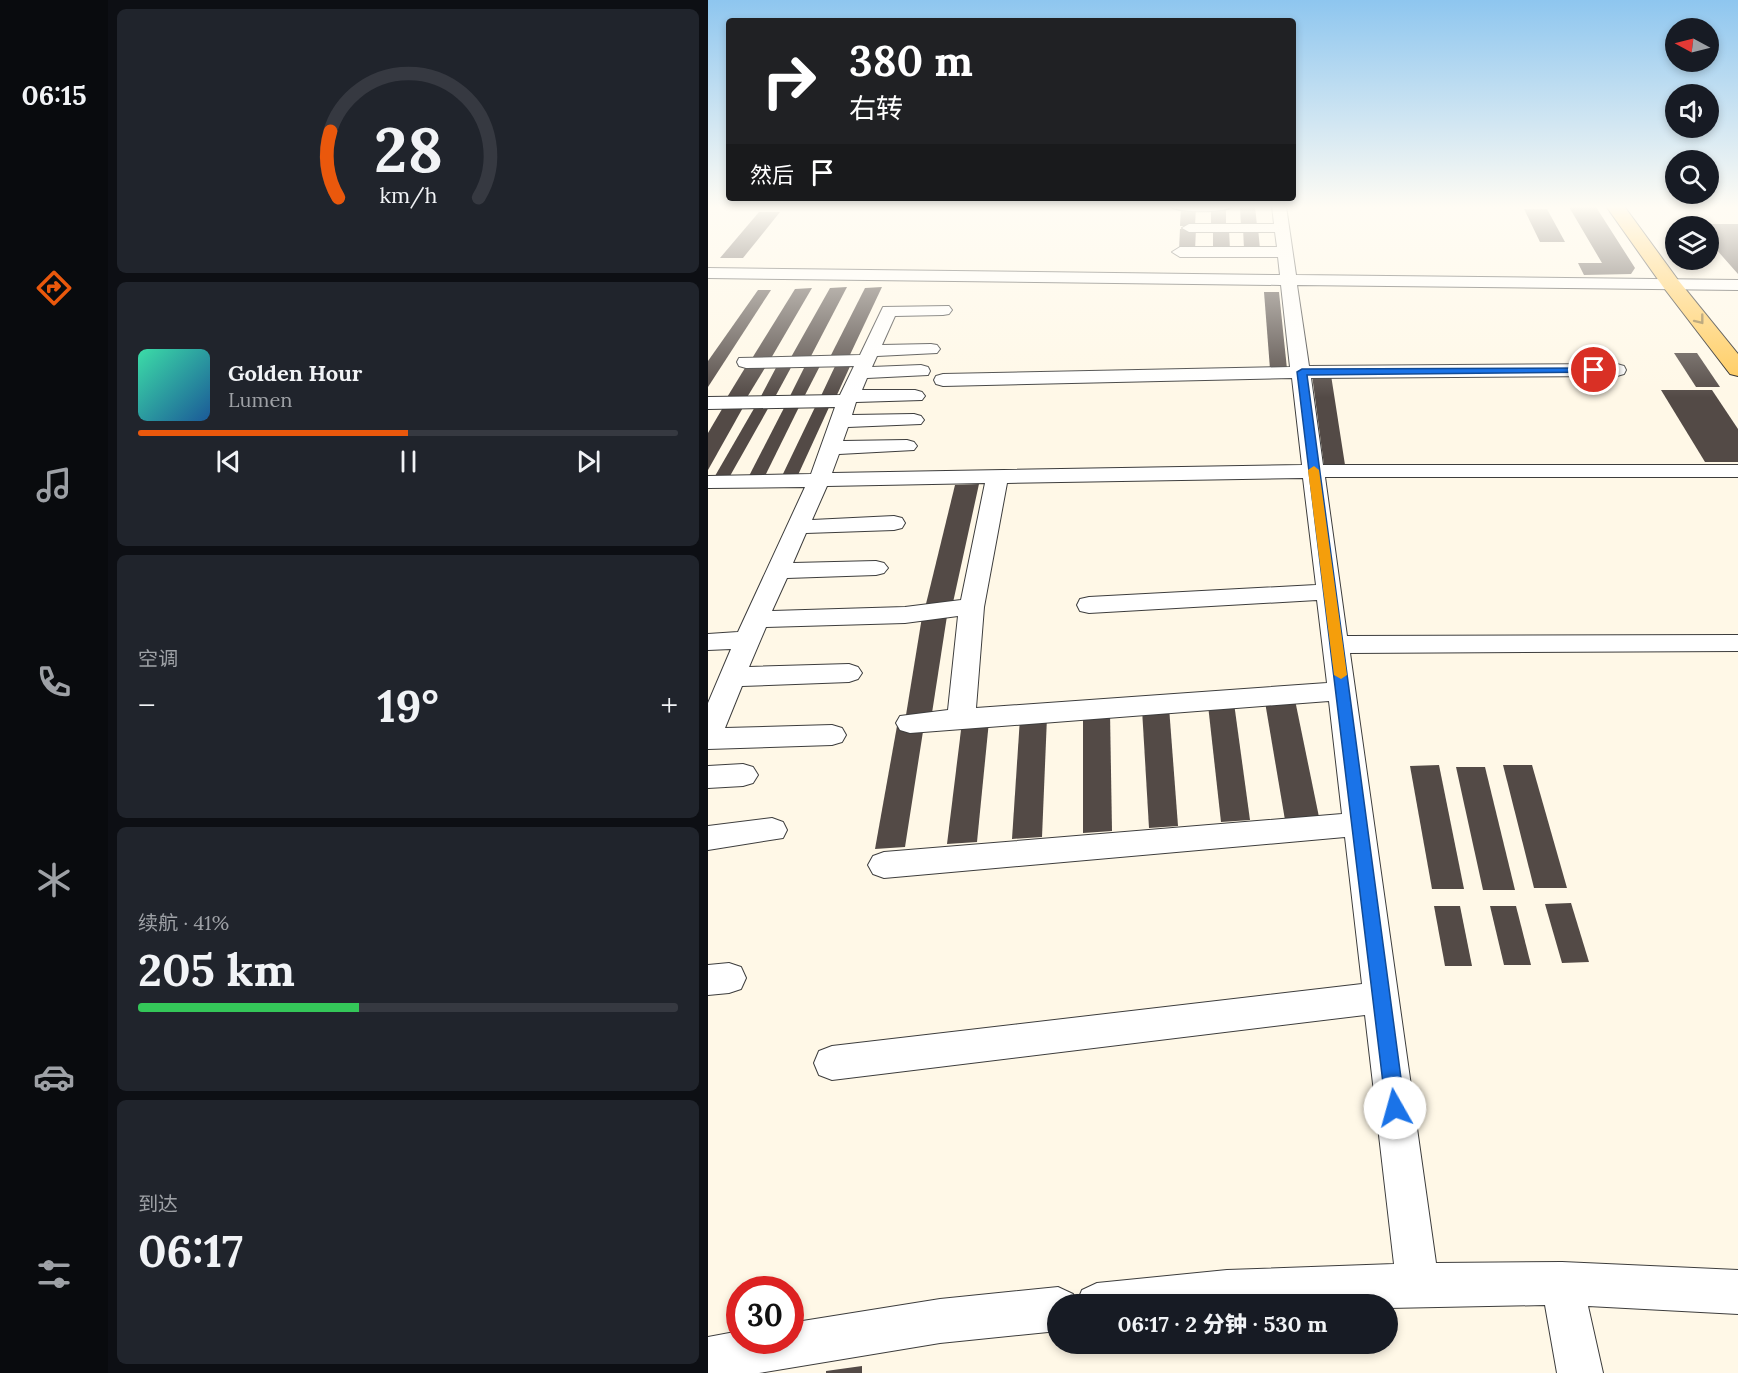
<!DOCTYPE html>
<html lang="zh">
<meta charset="utf-8">
<style>
:root{--surface:#171b24;--page:#20242c;--text:#f1f3f6;--muted:#9ea1a6;--line:#363941;--accent:#ea580c}
body{margin:0;font-family:Lora,"Noto Sans SC",serif;background:var(--page);color:var(--text);height:100vh;display:flex;flex-direction:column;font-size:22px;white-space:nowrap}
*{box-sizing:border-box;margin:0}
p{font-size:20px;color:var(--muted)}
.icon{flex:none;width:33px;height:33px;fill:none;stroke:currentColor;stroke-width:2;stroke-linecap:round;stroke-linejoin:round}
.map{position:relative;flex:1;overflow:hidden}
.details{display:flex;flex-direction:column;gap:9px;padding:9px;background:#0d0f14;width:600px}
.details>*{flex:none}
.hud{position:absolute;left:18px;top:18px;width:570px;height:183px;border-radius:6px;box-shadow:0 3px 9px #0003;background:#202124;color:#fff;overflow:hidden}
.needle{width:39px;rotate:277deg}
.tools{position:absolute;left:957px;top:18px;display:grid;gap:12px}
.tools a{display:grid;place-items:center;width:54px;height:54px;border-radius:50%;background:var(--surface);box-shadow:0 3px 9px #0003;font-size:30px}
.speed{position:absolute;left:18px;top:1276px;display:flex;gap:12px;font-size:30px;font-weight:700;text-align:center}
.speed>*{display:grid;place-content:center;width:78px;height:78px;border-radius:50%;background:var(--surface);box-shadow:0 3px 9px #0003;line-height:1}
.speed .limit{border:9px solid #d22;background:#fff;color:#111}
.pin{position:absolute;display:grid;place-items:center;width:51px;height:51px;color:#fff;margin:-26px;border:3px solid #fff;border-radius:50%;box-shadow:0 2px 6px #0007}
.me{position:absolute;width:66px;margin:-33px;rotate:353deg;stroke-linejoin:round;filter:drop-shadow(0 0 4px #0008)}
.turn{display:flex;align-items:center;gap:21px;height:126px;padding:0 24px;font-size:27px}
.turn .icon{width:78px;height:78px;stroke-width:2.5}
.turn b{display:block;font-size:42px;line-height:51px}
.then{display:flex;align-items:center;height:57px;padding:0 24px;background:#0003;gap:12px;font-size:22px}
.big{font-size:45px;font-weight:800;line-height:1.1}
.details .card{flex:1;display:flex;flex-direction:column;justify-content:center;gap:9px;min-width:0;padding:0 21px;border-radius:9px;background:var(--page)}
.details .dial{align-items:center;gap:0}
.dial svg{height:156px;overflow:visible;fill:none;stroke:var(--line);stroke-width:7;stroke-linecap:round;text-anchor:middle}
.dial text{fill:var(--text);stroke:none}
.song{display:flex;align-items:center;gap:18px}
.cover{width:72px;height:72px;border-radius:9px;background:linear-gradient(135deg,hsl(160 70% 55%),hsl(210 70% 35%))}
.played{height:6px;border-radius:3px;background:linear-gradient(90deg,var(--accent) 50%,var(--line) 50%)}
.keys{display:flex;justify-content:space-around;direction:ltr}
.heat{display:flex;justify-content:space-between;align-items:center;font-size:33px;direction:ltr}
.charge{height:9px;border-radius:4px;background:linear-gradient(90deg,#34c759 41%,var(--line) 0)}
.trip{position:absolute;left:339px;top:1294px;width:351px;height:60px;border-radius:30px;background:var(--surface);box-shadow:0 3px 9px #0003;font-weight:800;line-height:60px;text-align:center}
main{display:flex;flex:1;min-height:0}
.menu{display:flex;flex-direction:column;width:108px;justify-content:space-around;align-items:center;background:#090b0e;color:var(--muted)}
.menu .icon{width:42px;height:42px}
.menu .on{color:var(--accent)}
.menu b{font-size:27px;color:var(--text)}
.map>svg:first-child{display:block}
.building{fill:#534a46}
.lines{fill:none;stroke-linecap:round;stroke-linejoin:round}
.minor-casing{stroke:#3d3d3d;stroke-width:2}
.major-casing{stroke:#1b1b1b;stroke-width:2}
.minor{fill:#fff;fill-rule:evenodd}
.major{fill:#ffc957;fill-rule:evenodd}
.oneway{stroke:#917334}
.route{fill:#1a73e8;stroke:#114b97;stroke-width:1.5}
.slow{fill:#f59e0b}
</style>
<main>
<nav class="menu">
<b>06:15</b>
<svg class="icon on" aria-label="directions" viewBox="0 0 24 24"><path d="M12 3l9 9-9 9-9-9zM9 14v-3h6M13 9l2 2-2 2"/></svg>
<svg class="icon" aria-label="music" viewBox="0 0 24 24"><path d="M9 18V5l10-2v13"/><circle cx="6" cy="18" r="3"/><circle cx="16" cy="16" r="3"/></svg>
<svg class="icon" aria-label="phone" viewBox="0 0 24 24"><path d="M5 4h4l2 5-3 2q2 4 5 5l2-3 5 2v4C11 20 4 13 5 4z"/></svg>
<svg class="icon" aria-label="climate" viewBox="0 0 24 24"><path d="M12 3v18M4 7l16 10M4 17L20 7"/></svg>
<svg class="icon" aria-label="car" viewBox="0 0 24 24"><path d="M5 17H2v-5l4-1 3-4h7l3 4 3 1v5h-3M9 17h6M6 11h13"/><circle cx="7" cy="17" r="2"/><circle cx="17" cy="17" r="2"/></svg>
<svg class="icon" aria-label="filters" viewBox="0 0 24 24"><path d="M4 7h16M4 17h16"/><circle cx="9" cy="7" r="2"/><circle cx="15" cy="17" r="2"/></svg>
</nav>
<section class="details">
<div class="card dial"><svg viewBox="0 0 100 80">
<path d="M14 69A42 42 0 1 1 86 69"/>
<path d="M14 69A42 42 0 0 1 10 35" stroke="#ea580c"/>
<text x="50" y="56" font-size="32" font-weight="700">28</text>
<text x="50" y="72" font-size="11">km/h</text>
</svg></div>
<div class="card">
<div class="song"><i class="cover"></i><div><b>Golden Hour</b><p>Lumen</p></div></div>
<div class="played"></div>
<div class="keys"><svg class="icon" aria-label="previous" viewBox="0 0 24 24"><path d="M18 5L8 12l10 7zM5 5v14"/></svg><svg class="icon" aria-label="pause" viewBox="0 0 24 24"><path d="M8 5v14M16 5v14"/></svg><svg class="icon" aria-label="next" viewBox="0 0 24 24"><path d="M6 5l10 7-10 7zM19 5v14"/></svg></div>
</div>
<div class="card"><p>空调</p>
<div class="heat"><a>−</a><b class="big">19°</b><a>+</a></div>
</div>
<div class="card"><p>续航 · 41%</p><b class="big">205 km</b><div class="charge"></div></div>
<div class="card"><p>到达</p><b class="big">06:17</b></div>
</section>
<div class="map">
<svg width="1030" height="1373" viewBox="0 0 1030 1373">
<rect width="100%" height="100%" fill="#fff8e7"/>
<g class="building">
<path d="M547,206L549,226H533L532,207Z"/>
<path d="M473,207H488L487,226H472Z"/>
<rect x="503" y="207" width="15" height="19"/>
<path d="M861,207H888L927,268L923,274L876,275L870,263H894Z"/>
<path d="M816,209H839L857,242H832Z"/>
<path d="M51,212H72L35,258H12Z"/>
<path d="M987,224H1030V274L1000,240V226H989Z"/>
<path d="M535,228H550L552,249H536Z"/>
<path d="M472,229H488L487,250H471Z"/>
<path d="M505,229H521L522,250H505Z"/>
<path d="M139,287L102,358L82,359L122,288Z"/>
<path d="M174,287L140,359H121L157,288Z"/>
<path d="M104,288L62,360H43L87,289Z"/>
<path d="M50,290H63L0,387V361Z"/>
<path d="M556,292H571L579,369H562Z"/>
<path d="M966,353H989L1012,387H988Z"/>
<path d="M71,362H86L67,397L52,398Z"/>
<path d="M99,362H114L96,397L81,398Z"/>
<path d="M129,362H144L128,397L112,398Z"/>
<path d="M40,363H60L38,399H18Z"/>
<path d="M604,375H623L637,465H616Z"/>
<path d="M953,390H1004L1030,429V462H997Z"/>
<path d="M93,403L57,476H41L78,404Z"/>
<path d="M109,403H123L90,475L74,476Z"/>
<path d="M17,404H37L0,470V433Z"/>
<path d="M48,405H62L22,476H7Z"/>
<path d="M271,484L244,607L217,608L247,485Z"/>
<path d="M239,616L224,713L198,715L214,617Z"/>
<path d="M587,700L611,817L577,820L557,702Z"/>
<path d="M526,703L542,820L513,822L500,705Z"/>
<path d="M461,707L470,826L441,828L434,709Z"/>
<path d="M402,712L404,831L375,833V714Z"/>
<path d="M339,717L334,837L304,839L312,718Z"/>
<path d="M281,721L269,842L239,844L254,722Z"/>
<path d="M216,725L197,847L167,849L189,726Z"/>
<path d="M731,765L756,889H724L702,766Z"/>
<path d="M795,765H824L859,888H826Z"/>
<path d="M748,767H777L807,890H775Z"/>
<path d="M863,903L881,962L854,963L837,904Z"/>
<path d="M726,906H752L764,966H737Z"/>
<path d="M782,906H808L823,965H796Z"/>
<path d="M154,1366V1373H118V1371Z"/>
</g>
<g class="lines">
<g class="minor-casing">
<g id="minor">
<path d="M462,206H525C518,213 469,213 462,206Z"/>
<path d="M564,206H578L588,275L1030,280V290L589,285L601,366L909,364L916,366L918,370L916,374L909,376L603,378L615,465H1030V477H617L639,636L1030,635V651L642,653L728,1263L854,1262L1030,1270V1314L880,1306L895,1373H849L837,1305L680,1308V1305H350V1331L232,1343L51,1373H0V1337L32,1331V1341H82V1323L232,1299L350,1287L365,1294L369,1302L374,1290L389,1283L519,1270L686,1264L657,1015L124,1080L111,1075L106,1063L111,1051L124,1046L654,984L637,837L176,878L165,874L160,865L165,856L176,852L634,814L621,701L202,733L192,730L188,723L192,716L240,710L250,616L197,623L58,627L41,667L141,664L150,667L154,673L150,679L141,682L34,686L17,728L124,725L134,728L138,735L134,742L124,745L0,749V703L23,649L0,650V634L30,632L97,487L0,488V476L103,474L127,407L0,409V397L132,395L146,366L38,368L31,366L29,362L31,358L152,355L175,307L241,306L244,310L241,314L235,315L187,316L174,345L223,344L229,345L232,349L229,353L169,356L164,367L213,365L220,367L222,371L220,375L159,378L154,390H207L214,392L217,396L214,400L148,402L144,415L206,414L213,416L216,420L213,424L140,427L135,441L199,440L206,442L209,446L206,450L131,454L124,473L594,465L584,378L235,386L228,384L226,380L228,376L235,374L582,367L573,285L0,278V268L572,275L570,257H472L464,252L472,247H569L567,232H481L474,228L481,224H566ZM595,478L608,585L381,597L372,599L369,605L372,611L381,613L609,600L619,683L268,708L276,607L299,483ZM277,483L253,600L197,607L64,611L79,578L168,575L176,573L180,568L176,563L168,561L85,563L98,533L186,530L194,528L197,523L194,518L186,516L104,520L119,486Z"/>
<path d="M35,764L45,767L50,775L45,783L35,786L0,788V766Z"/>
<path d="M64,818L75,822L79,830L75,838L0,850V826Z"/>
<path d="M21,963L33,967L38,978L33,989L21,993L0,995V965Z"/>
</g>
</g>
<g class="major-casing">
<path id="major" d="M898,206H916L970,280L1030,354V376L1022,374L956,288Z"/>
</g>
<use href="#minor" class="minor"/>
<use href="#major" class="major"/>
</g>
<defs><path id="oneway-chevron" d="M-2-3.5L2.5 0L-2 3.5" fill="none" stroke-width="1.6" stroke-linecap="round" stroke-linejoin="round" transform="scale(1.5)"/></defs>
<use class="oneway" href="#oneway-chevron" transform="translate(992 320) rotate(52)"/>
<linearGradient id="sky" x2="0" y2="1"><stop stop-color="#8ec6ef"/><stop offset="0.52" stop-color="#fffcf4"/><stop offset="1" stop-color="#fffcf4" stop-opacity="0"/></linearGradient>
<rect width="1030" height="398" fill="url(#sky)"/>
<path class="route" d="M886,368H890V372L599,375L697,1108L694,1114L687,1117L681,1114L678,1108L589,372L594,369Z"/>
<path class="slow" d="M606,466L611,470L639,675L633,679L626,675L600,470Z"/>
</svg>
<div class="tools">
<a><svg class="needle" viewBox="-14 -14 28 28"><path d="M0-13l5 13h-10z" fill="#e53935"/><path d="M0 13l5-13h-10z" fill="#9ea1a6"/></svg></a>
<a><svg class="icon" aria-label="sound" viewBox="0 0 24 24"><path d="M4 9h4l5-4v14l-5-4H4zM17 9q2 3 0 6"/></svg></a>
<a><svg class="icon" aria-label="search" viewBox="0 0 24 24"><circle cx="10" cy="10" r="6"/><path d="M15 15l6 6"/></svg></a>
<a><svg class="icon" aria-label="layers" viewBox="0 0 24 24"><path d="M12 4l9 5-9 5-9-5zM3 14l9 5 9-5"/></svg></a>
</div>
<div class="speed"><div class="limit">30</div></div>
<div class="pin" style="left:886px;top:370px;background:#d93025"><svg class="icon" aria-label="arrive" viewBox="0 0 24 24"><path d="M6 21V4h12l-3 4 3 4H6"/></svg></div>
<svg class="me" style="left:687px;top:1108px" viewBox="-20 -20 40 40"><circle r="19" fill="#fff"/><path d="M0-13L10 11 0 6-10 11z" fill="#1a73e8"/></svg>
<div class="trip">06:17 · 2 分钟 · 530 m</div>
<div class="hud">
<div class="turn"><svg class="icon" aria-label="right" viewBox="0 0 24 24"><path d="M7 20v-9h11M14 6l5 5-5 5"/></svg><div><b>380 m</b>右转</div></div>
<div class="then">然后<svg class="icon" aria-label="arrive" viewBox="0 0 24 24"><path d="M6 21V4h12l-3 4 3 4H6"/></svg></div>
</div>
</div>
</main>
